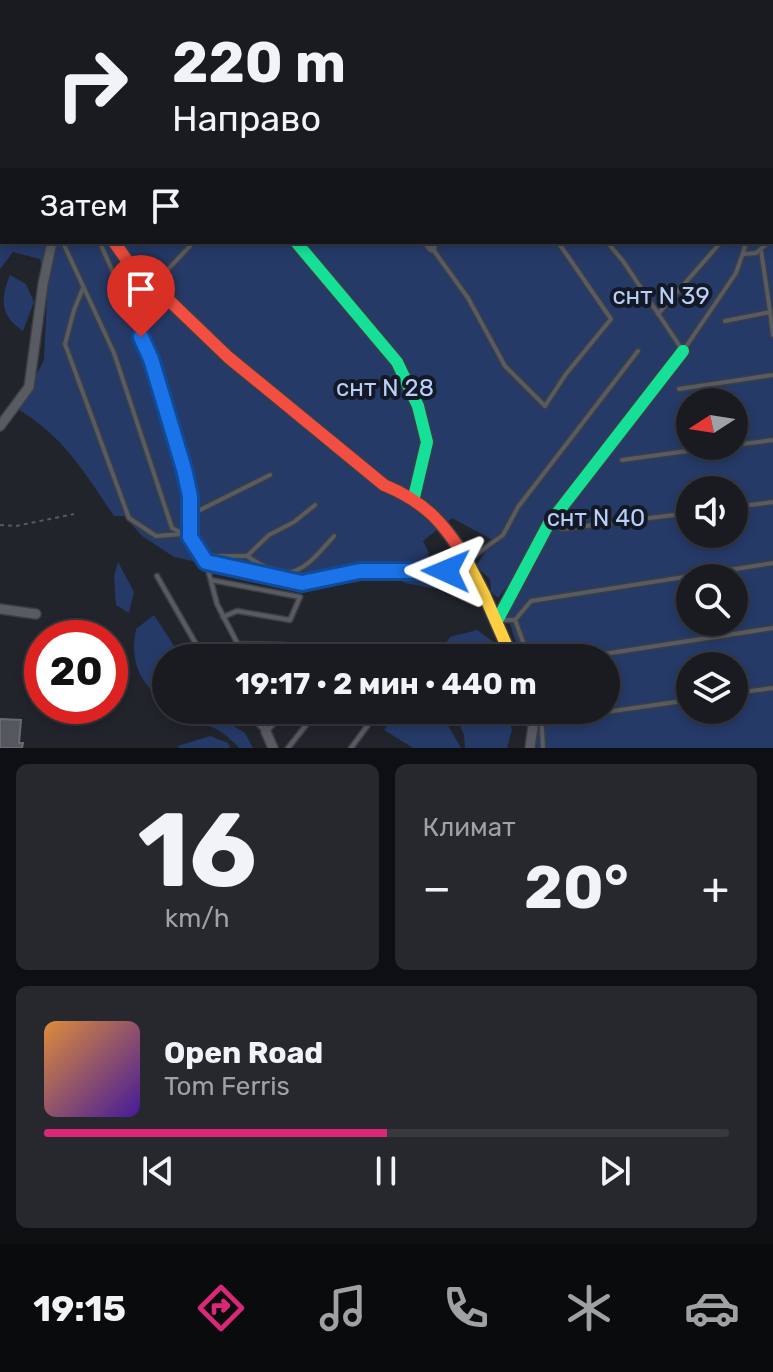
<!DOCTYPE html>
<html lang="ru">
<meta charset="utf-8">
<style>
:root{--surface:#191b20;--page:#26282d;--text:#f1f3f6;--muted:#9fa1a5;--line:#37393e;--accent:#db2777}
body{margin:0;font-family:Rubik,sans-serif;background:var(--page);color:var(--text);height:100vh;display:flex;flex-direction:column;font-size:30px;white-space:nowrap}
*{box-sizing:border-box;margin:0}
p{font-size:26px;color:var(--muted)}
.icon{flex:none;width:44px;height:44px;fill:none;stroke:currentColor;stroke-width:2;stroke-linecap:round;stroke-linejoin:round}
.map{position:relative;height:748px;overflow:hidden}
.details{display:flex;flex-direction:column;gap:16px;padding:16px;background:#0e0f12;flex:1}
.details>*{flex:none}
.hud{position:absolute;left:0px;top:0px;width:774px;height:244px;box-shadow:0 4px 12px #0003,0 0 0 2px var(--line);background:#191b20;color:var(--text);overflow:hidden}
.needle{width:52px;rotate:258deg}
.controls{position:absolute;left:676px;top:388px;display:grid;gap:16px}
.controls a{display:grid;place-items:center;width:72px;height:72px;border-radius:50%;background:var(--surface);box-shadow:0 4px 12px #0003,0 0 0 2px var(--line);font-size:40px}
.speed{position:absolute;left:24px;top:620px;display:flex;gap:16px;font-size:40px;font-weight:700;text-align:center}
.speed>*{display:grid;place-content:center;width:104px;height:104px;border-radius:50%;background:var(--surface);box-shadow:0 4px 12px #0003,0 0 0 2px var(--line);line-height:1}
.speed .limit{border:12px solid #d22;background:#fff;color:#111}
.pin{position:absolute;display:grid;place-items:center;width:68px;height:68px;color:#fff;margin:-82px -34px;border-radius:50% 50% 50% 0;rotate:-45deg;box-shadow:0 0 8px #0007}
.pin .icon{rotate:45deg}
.me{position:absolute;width:88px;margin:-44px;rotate:271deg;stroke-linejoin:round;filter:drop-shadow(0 0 6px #0008)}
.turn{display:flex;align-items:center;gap:28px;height:168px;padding:0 40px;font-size:36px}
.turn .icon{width:104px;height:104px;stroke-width:2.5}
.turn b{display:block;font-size:56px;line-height:68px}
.then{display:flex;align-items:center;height:76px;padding:0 40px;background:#0003;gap:16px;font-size:30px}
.big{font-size:60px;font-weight:700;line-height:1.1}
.details .card{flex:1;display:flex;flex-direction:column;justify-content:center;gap:12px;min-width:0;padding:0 28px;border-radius:12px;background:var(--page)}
.details .dial{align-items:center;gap:0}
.dial b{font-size:104px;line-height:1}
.song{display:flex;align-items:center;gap:24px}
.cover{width:96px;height:96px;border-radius:12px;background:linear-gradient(135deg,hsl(30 70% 55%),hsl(260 70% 35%))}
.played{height:8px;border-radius:4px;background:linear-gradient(90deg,var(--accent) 50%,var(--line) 50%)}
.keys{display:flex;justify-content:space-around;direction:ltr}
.heat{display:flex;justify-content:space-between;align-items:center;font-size:44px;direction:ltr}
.details .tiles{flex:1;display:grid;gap:16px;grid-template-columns:1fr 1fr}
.card:last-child{grid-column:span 2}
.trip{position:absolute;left:152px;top:644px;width:468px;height:80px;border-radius:40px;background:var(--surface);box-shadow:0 4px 12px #0003,0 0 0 2px var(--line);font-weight:700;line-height:80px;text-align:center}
.dock{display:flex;height:128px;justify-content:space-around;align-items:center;background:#0a0b0d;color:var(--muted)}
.dock .icon{width:56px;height:56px}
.dock .active{color:var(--accent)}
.dock b{font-size:36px;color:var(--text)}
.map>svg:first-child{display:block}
.green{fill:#253a67;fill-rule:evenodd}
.building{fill:#54575e;stroke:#686b73;stroke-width:2}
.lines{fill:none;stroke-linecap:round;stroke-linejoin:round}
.lane-casing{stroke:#3b3f44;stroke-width:7}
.street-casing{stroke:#3b3f44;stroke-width:12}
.fast-casing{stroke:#3b3f44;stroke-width:15}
.slow-casing{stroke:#3b3f44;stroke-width:15}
.jam-casing{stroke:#3b3f44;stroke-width:15}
.path{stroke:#575a60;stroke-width:2;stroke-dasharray:4 4;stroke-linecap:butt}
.lane{stroke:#585b61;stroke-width:4}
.street{stroke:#585b61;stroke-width:9}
.fast{stroke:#16e098;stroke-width:12}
.slow{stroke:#ffcf43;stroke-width:12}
.jam{stroke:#f24e42;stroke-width:12}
.route-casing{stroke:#114b97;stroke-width:20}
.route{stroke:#1a73e8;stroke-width:14}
.labels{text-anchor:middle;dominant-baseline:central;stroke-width:8;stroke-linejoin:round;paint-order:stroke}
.park-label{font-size:24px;fill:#b9cff8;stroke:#131926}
</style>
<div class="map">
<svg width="773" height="748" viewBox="0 0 773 748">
<rect width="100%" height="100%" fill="#21242b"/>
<g class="green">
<path d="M0,0H773V748H536L539,721L536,710H606V658H521L507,615L526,582L519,571L498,598L491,592L490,579L476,566L486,551L498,543L452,518L423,541L429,553L427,554L447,579L436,589L405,583L381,568L303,585L174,557L142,536L124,516H114C83,471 66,439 18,409L44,360L47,294L40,259L13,252L0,269ZM2,2H772V242H2ZM690,402H734V446H690ZM690,490H734V534H690ZM690,578H734V622H690ZM690,666H734V710H690Z"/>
<path d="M10,275L26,284L34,302L23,331C0,316 0,299 10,275Z"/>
<path d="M118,562L134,592L129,613L116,605L114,576Z"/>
<path d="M154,615L182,658H166V706C141,681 129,665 136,629Z"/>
<path d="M477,630L501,647L505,658H436L450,637Z"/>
<path d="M183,710H215L216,715L245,733L253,748H239C219,726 208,724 179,720Z"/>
<path d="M400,710H439L461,748H413L384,730Z"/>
<path d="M453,710H506L512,730L507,748H465L464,735Z"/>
<path d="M210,736L228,743L230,748H179L178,746Z"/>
</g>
<path class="building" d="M0,719L21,720L19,743H23L22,748H0Z"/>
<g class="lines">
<g class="lane-casing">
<g id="lane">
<path d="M23,0L24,2"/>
<path d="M87,0L88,2"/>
<path d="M148,0V2"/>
<path d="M209,0V2"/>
<path d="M453,0L455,2"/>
<path d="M461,0L463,2"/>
<path d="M568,0L570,2"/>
<path d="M768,0L770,2"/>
<path d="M361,2L363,0"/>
<path d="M415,2L417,0"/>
<path d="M592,2L593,0"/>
<path d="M772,5L773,6"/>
<path d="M0,123L2,130"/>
<path d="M772,188L773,189"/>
<path d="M772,238L773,237"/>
<path d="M438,242L432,248L468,298L505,366L545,406L566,374L611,319L558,242"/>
<path d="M607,242L623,261L683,351L736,273L745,247L742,242"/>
<path d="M101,245L151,359L177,442L190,496V537L206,562L217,604L245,658"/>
<path d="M65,247L114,353L172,528L190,537"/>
<path d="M761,250L770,311"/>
<path d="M743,254L756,253L769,242"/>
<path d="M156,282L190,246"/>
<path d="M83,288L74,310L65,344L129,518L156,536L182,534"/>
<path d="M658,314L721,242"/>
<path d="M725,321L770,312L773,335"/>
<path d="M679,389L773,375"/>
<path d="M734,445L773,440"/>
<path d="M622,460L724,446"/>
<path d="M734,507L773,502"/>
<path d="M190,515L270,475"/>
<path d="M562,529L690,513"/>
<path d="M204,556H247L269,535L294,522L315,505"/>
<path d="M247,556C292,587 304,570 334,536"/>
<path d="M467,561L503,535L518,507L638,351"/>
<path d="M206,562L302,583L360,571L469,572"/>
<path d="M157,576L204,658"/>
<path d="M211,580L300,597L290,620L237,611L223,617"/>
<path d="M502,620H515L529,658"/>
<path d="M515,620L531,601L773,563"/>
<path d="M237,644L285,645"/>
<path d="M578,658L773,628"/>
<path d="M734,693L773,688"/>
<path d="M245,710L264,730"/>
<path d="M265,710L266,730"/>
<path d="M541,710L543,748"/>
<path d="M543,721L690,700"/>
<path d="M268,730L286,710"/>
<path d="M288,748L318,710"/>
<path d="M351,748L368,725"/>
</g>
</g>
<g class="street-casing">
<g id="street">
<path d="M427,242L432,248"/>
<path d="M0,426L29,387L43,284L52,242"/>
<path d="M0,609L36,614"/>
<path d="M266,732L273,748"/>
<path d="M530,748L534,719L530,710"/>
</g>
</g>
<g class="fast-casing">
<g id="fast">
<path d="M296,242L397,362L418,406L427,442L414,497"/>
<path d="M498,619L548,525L683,351"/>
</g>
</g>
<g class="slow-casing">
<path id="slow" d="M466,559L484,594L512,658"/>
</g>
<g class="jam-casing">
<path id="jam" d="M114,242L126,259L228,357L384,485C425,502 443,522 466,559"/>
</g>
<path class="path" d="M0,525L16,526L74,514"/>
<use href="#lane" class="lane"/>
<use href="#street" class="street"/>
<use href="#fast" class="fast"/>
<use href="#slow" class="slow"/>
<use href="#jam" class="jam"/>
</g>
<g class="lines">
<g class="route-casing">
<path id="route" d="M141,337L151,359L184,469L190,496V537L206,562L302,583L360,571H446"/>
</g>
<use href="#route" class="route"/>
</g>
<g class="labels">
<g class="park-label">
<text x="661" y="296">снт N 39</text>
<text x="385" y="388">снт N 28</text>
<text x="596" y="518">снт N 40</text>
</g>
</g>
</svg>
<div class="controls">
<a><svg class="needle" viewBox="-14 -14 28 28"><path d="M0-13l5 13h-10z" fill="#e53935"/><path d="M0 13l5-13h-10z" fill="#9fa1a5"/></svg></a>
<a><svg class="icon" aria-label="sound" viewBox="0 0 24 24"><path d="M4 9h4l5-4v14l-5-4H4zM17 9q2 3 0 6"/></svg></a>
<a><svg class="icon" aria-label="search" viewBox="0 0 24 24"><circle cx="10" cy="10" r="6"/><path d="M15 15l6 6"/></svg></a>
<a><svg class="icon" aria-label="layers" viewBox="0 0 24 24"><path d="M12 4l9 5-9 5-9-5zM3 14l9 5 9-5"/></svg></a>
</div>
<div class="speed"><div class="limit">20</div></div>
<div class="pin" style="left:141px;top:337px;background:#d93025"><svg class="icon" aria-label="arrive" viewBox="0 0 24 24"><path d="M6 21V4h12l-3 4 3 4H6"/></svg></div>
<svg class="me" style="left:446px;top:571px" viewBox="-20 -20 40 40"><path d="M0-17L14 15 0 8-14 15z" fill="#1a73e8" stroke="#fff" stroke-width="4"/></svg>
<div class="trip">19:17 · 2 мин · 440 m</div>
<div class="hud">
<div class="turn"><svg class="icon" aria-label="right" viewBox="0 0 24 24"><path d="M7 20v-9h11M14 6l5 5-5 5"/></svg><div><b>220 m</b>Направо</div></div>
<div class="then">Затем<svg class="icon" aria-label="arrive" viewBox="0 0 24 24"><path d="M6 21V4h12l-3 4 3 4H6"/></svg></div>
</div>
</div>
<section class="details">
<div class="tiles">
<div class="card dial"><b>16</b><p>km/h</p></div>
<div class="card"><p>Климат</p>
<div class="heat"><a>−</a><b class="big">20°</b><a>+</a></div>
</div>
<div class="card">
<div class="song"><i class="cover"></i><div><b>Open Road</b><p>Tom Ferris</p></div></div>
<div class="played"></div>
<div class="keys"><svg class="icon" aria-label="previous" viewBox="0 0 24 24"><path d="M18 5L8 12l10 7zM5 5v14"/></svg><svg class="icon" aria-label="pause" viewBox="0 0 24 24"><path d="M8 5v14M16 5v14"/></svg><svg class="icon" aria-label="next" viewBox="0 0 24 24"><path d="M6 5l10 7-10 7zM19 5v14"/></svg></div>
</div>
</div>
</section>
<nav class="dock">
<b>19:15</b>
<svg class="icon active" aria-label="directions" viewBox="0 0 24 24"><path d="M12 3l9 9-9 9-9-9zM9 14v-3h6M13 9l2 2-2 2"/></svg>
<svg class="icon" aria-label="music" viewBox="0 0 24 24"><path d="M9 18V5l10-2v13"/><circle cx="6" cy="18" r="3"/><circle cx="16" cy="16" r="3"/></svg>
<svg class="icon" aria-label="phone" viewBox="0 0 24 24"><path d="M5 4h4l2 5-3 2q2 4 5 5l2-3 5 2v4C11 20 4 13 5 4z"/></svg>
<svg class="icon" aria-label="climate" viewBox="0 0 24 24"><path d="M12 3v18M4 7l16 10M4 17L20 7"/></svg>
<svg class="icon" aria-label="car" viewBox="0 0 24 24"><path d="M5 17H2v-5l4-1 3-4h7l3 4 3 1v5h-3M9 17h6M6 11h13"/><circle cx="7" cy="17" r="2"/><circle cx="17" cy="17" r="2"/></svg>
</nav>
